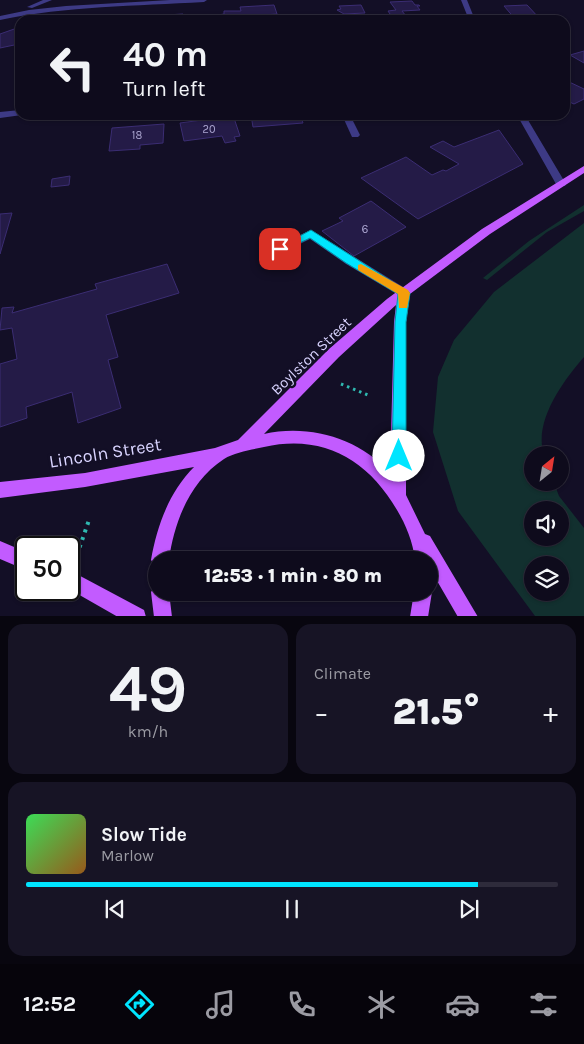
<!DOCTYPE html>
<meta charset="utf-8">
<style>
:root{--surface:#0e0b1c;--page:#171425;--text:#f1f3f6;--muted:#9b9ba3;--line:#2e2b3b;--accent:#00e5ff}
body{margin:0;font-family:Karla,sans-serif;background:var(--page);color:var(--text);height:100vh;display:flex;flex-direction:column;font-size:19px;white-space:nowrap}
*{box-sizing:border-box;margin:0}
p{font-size:16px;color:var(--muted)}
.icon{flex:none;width:28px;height:28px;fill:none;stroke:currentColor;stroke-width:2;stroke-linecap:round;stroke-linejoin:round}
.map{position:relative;height:616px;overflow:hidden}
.drawer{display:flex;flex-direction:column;gap:8px;padding:8px;background:#08060f;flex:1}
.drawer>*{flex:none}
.top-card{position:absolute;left:15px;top:15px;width:555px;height:105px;border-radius:15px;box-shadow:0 1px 4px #0004,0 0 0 1px var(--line);background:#0e0b1c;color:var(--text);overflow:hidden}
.needle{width:32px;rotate:30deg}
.tools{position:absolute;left:524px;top:446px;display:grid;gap:10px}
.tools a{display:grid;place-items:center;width:45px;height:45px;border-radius:50%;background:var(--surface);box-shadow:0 1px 4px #0004,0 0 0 1px var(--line);font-size:25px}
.speed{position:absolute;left:15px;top:536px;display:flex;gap:10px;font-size:25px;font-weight:700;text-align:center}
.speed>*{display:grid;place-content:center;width:65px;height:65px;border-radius:50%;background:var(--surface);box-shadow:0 1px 4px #0004,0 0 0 1px var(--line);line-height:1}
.speed .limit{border:2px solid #111;border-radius:8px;background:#fff;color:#111}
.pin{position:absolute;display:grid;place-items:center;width:42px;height:42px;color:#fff;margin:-21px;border-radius:10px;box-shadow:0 2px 8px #0006}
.me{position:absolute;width:55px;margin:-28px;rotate:0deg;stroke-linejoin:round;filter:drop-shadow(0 0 4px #0008)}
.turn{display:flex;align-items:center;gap:18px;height:105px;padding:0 25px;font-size:22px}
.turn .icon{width:65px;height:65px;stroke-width:2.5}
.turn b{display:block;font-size:35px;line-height:42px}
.big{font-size:38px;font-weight:800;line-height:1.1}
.drawer .tile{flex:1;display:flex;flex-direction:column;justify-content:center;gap:8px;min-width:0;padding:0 18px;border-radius:15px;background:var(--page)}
.drawer .dial{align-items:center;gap:0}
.dial b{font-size:65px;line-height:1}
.song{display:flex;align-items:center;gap:15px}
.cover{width:60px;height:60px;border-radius:8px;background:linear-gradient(135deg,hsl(130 70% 55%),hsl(30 70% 35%))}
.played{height:5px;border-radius:2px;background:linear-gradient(90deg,var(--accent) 85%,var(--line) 85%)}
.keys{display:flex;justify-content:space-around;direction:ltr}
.heat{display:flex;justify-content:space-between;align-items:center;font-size:28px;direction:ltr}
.drawer .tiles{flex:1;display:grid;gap:8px;grid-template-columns:1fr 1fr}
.tile:last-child{grid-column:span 2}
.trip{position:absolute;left:148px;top:551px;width:290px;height:50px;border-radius:25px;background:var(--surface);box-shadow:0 1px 4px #0004,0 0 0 1px var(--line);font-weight:800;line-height:50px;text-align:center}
.tab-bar{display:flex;height:80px;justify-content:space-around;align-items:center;background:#06040b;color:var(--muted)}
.tab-bar .icon{width:35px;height:35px}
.tab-bar .current{color:var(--accent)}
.tab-bar b{font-size:22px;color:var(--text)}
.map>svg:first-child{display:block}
.green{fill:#12302f;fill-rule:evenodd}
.building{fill:#241b47;stroke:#3b2d73}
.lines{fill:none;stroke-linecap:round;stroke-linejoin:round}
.path-far1{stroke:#2fb8b0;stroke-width:3;stroke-dasharray:2.5 4;stroke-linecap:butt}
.path{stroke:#2fb8b0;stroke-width:4;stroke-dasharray:3 5;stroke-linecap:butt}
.minor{fill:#3d3a85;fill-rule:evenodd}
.major{fill:#c25bff;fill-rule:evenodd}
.route{fill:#00e5ff;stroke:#0095a6}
.slow{fill:#f59e0b}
.labels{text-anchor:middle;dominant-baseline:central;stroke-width:5;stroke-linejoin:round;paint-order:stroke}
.far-number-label{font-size:11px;fill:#aca6d1}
.number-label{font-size:12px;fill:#aca6d1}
.street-label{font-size:15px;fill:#d9d4ff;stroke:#130f26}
.near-street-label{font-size:18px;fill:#d9d4ff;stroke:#130f26}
</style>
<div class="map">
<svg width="584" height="617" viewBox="0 0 584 617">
<rect width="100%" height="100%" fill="#130f26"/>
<g class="green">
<path d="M584,205V211L547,232L487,280L483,278L529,241Z"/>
<path d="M584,223V357C563,381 533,422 544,455H532V482L554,483L559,496L584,528V616H535L458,511L433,432L438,377L454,340L494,292ZM532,510H560V538H532ZM532,565H560V592H532Z"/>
</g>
<g class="building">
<path d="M412,1L415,5H419L420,6H417L420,10L402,11L406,16L392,17L388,11L396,10L390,2Z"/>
<path d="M274,5L277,14L250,16L240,18V19H218V15L224,14V11H241L240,7Z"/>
<path d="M361,5L365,13L344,14L337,10L341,9L339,6Z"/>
<path d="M527,5L540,19L516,20L504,6Z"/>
<path d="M183,14V20H134V17Z"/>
<path d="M20,27V40L16,42L19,44L0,48V34Z"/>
<path d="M584,51V63L570,55Z"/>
<path d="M565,80L584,89V99L574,104L565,100Z"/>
<path d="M251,115H300L303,123L253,127Z"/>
<path d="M217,118H234L240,136L234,137L236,141L225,143L222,136L184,141L180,123Z"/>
<path d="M164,124L163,143L140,145V149L109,151L112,128Z"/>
<path d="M499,130L523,164L418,219L361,178L406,157L432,175L443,170L446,171L459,164L430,147L443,141L454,147Z"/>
<path d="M70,176L69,185L51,187L52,179Z"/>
<path d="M371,201L406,227L354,256L322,231L343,221L339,218Z"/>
<path d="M12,213L0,254V214Z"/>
<path d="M167,264L179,293L106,315L118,357L108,360L121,408L78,423L72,392L26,407L27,418L0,427V364L17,359L12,328L0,330L2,308L14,307L12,313L97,289L95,284Z"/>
</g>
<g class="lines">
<path class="path-far1" d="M341,384L368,395"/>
<path class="path" d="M77,555L89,520"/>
<g class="minor">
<path d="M43,0H52L32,8L27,7Z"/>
<path d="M170,0H207L204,2C136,6 67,6 0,20V16L29,10L66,6Z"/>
<path d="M461,0H467L475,20H469Z"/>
<path d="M20,110V115H22L0,118V112Z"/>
<path d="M342,115H350L360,135L358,137H352Z"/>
<path d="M517,115H525L566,184L565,186H557L556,184Z"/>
<path d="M311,230L408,290L410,293L408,296H400L346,264L310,239L284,252H276L274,249L276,246Z"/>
</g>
<g class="major">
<path d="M584,166V173L490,234L410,294L406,322V495L425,534L430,536L478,617H458L429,567V560H415C413,542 406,525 397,510C367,459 323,434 264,447C251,450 235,452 224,459C190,481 174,522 169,560H156V567L151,560C157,526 169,492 194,467L85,487L0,498V482L85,473L215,448L238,440L329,349L387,299L482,229ZM396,305L394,322L390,473C359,438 309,424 264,434L339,357Z"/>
<path d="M0,541L26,552V570L0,559Z"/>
<path d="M69,570L144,610L146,617H118L69,589Z"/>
<path d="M156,585V592H169L172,617H154L151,592Z"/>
<path d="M429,585L432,592L428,617H410L414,592H429Z"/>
</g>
</g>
<path class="route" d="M311,230L410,293L406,322V456L404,461L399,463L394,461L392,456L395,322L398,294L346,263L310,238L283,251L280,252L275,249Z"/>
<path class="slow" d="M361,264L408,290L410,293L407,308H399L398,294L358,270V265Z"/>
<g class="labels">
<g class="far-number-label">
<text x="209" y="129">20</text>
<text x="137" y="135">18</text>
</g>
<g class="number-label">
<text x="365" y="229">6</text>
</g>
<g class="street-label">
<text transform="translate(311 356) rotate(-44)">Boylston Street</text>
</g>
<g class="near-street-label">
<text transform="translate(105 453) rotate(-9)">Lincoln Street</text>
</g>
</g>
</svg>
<div class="tools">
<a><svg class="needle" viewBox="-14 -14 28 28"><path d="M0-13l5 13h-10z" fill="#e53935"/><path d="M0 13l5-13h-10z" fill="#9b9ba3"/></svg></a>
<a><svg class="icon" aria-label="sound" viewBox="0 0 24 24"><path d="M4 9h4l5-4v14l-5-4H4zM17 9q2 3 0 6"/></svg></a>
<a><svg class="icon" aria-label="layers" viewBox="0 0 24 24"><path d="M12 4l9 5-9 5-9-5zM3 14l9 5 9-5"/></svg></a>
</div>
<div class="speed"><div class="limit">50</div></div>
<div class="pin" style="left:280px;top:249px;background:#d93025"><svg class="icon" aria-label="arrive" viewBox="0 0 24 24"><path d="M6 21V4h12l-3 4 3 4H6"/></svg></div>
<svg class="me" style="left:399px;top:456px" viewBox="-20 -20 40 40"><circle r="19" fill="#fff"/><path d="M0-13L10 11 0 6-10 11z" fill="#00e5ff"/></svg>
<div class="trip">12:53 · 1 min · 80 m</div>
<div class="top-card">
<div class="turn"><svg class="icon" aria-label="left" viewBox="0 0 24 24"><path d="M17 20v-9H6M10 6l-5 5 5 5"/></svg><div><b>40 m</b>Turn left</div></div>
</div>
</div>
<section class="drawer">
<div class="tiles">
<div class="tile dial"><b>49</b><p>km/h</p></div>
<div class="tile"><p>Climate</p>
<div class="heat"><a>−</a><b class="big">21.5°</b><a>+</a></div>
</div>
<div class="tile">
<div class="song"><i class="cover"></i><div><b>Slow Tide</b><p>Marlow</p></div></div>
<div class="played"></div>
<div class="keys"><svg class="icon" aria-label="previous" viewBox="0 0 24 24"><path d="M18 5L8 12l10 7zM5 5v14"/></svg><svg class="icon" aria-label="pause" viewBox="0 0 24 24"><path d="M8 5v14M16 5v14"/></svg><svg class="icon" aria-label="next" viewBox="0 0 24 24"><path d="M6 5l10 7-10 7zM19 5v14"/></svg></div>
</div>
</div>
</section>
<nav class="tab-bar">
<b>12:52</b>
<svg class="icon current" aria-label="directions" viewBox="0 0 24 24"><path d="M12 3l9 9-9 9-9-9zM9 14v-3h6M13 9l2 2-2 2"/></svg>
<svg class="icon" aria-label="music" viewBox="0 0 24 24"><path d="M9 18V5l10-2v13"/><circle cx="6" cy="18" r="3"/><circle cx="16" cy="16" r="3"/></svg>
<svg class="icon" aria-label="phone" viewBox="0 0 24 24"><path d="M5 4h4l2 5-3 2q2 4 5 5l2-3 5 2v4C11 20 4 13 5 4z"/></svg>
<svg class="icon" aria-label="climate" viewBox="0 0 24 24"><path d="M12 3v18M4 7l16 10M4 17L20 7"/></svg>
<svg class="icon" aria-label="car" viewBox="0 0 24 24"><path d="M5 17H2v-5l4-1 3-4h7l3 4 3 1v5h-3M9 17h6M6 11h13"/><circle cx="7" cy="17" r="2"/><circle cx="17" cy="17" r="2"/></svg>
<svg class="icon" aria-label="filters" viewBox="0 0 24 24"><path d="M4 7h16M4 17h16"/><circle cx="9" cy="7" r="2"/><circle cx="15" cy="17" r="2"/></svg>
</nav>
